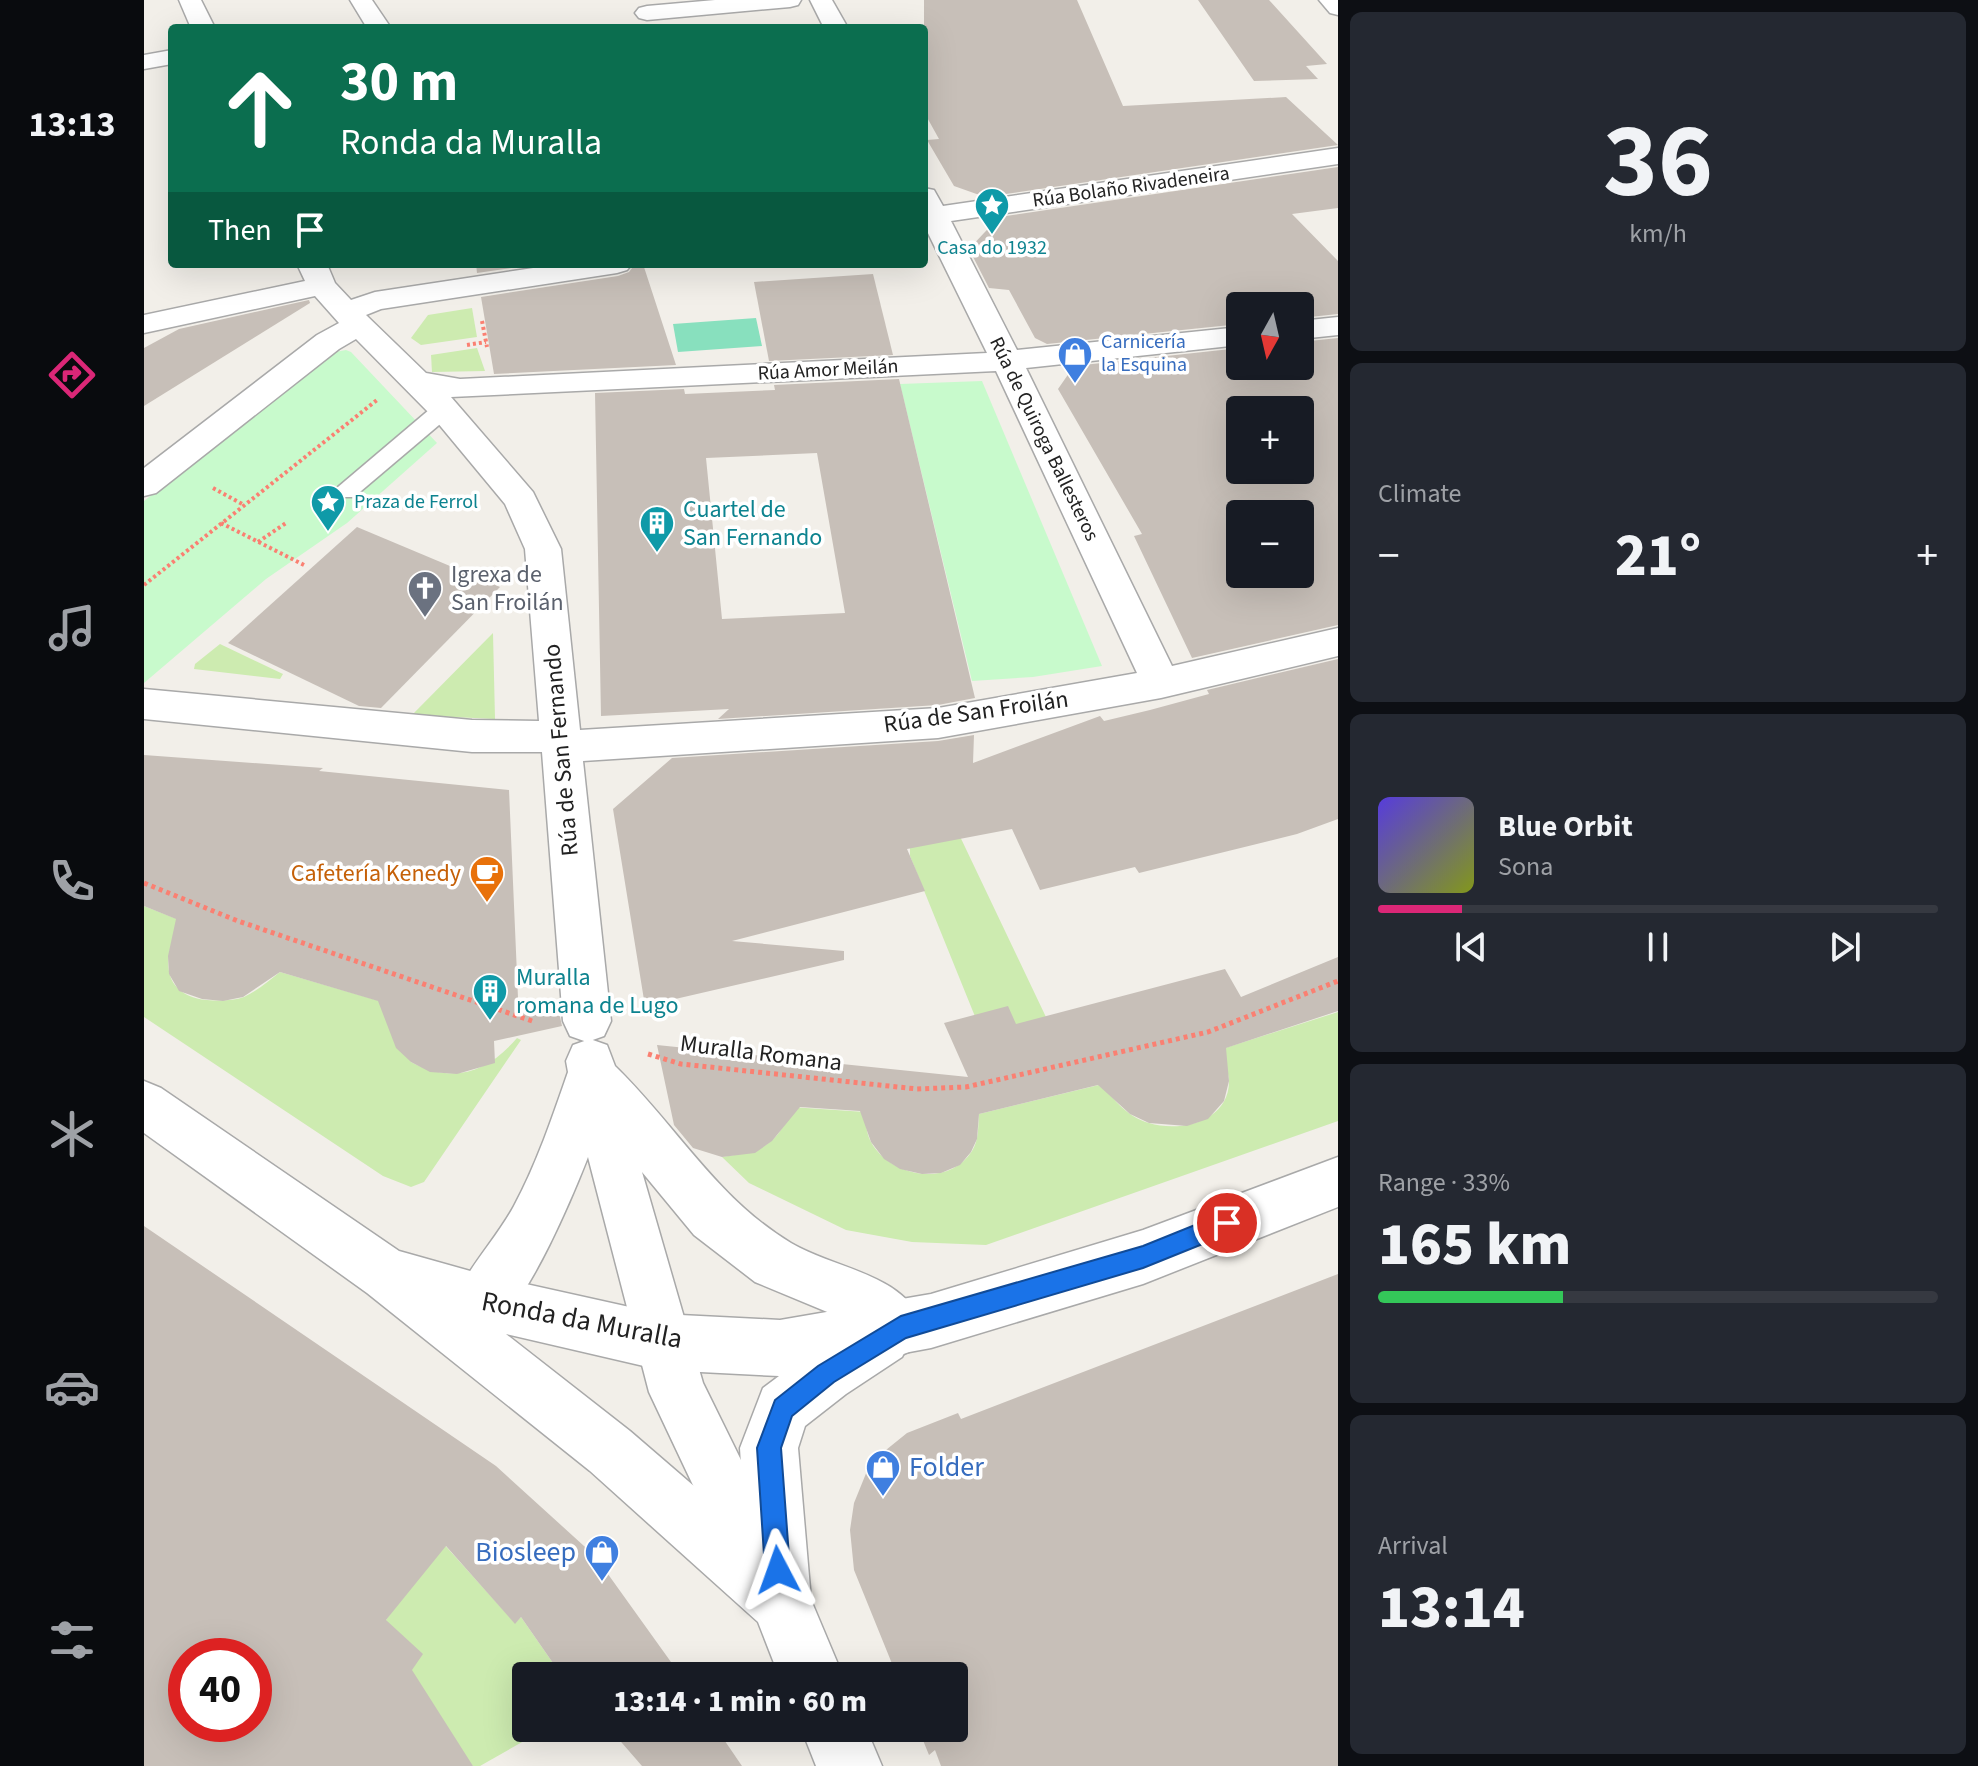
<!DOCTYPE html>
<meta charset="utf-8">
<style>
:root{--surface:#171b24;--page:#242831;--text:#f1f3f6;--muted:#9ea1a6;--line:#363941;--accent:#db2777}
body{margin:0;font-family:"Source Sans 3",sans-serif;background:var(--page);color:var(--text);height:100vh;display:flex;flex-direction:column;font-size:30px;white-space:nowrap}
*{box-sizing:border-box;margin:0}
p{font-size:26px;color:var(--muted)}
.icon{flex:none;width:44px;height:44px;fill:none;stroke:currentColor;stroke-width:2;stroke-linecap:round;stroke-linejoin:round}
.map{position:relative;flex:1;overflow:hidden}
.panel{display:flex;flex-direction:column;gap:12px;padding:12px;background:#0d0f14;width:640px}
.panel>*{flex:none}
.guide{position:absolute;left:24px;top:24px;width:760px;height:244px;border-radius:8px;box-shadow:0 8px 32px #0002;background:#0b6e4f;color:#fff;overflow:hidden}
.needle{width:52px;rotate:188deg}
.controls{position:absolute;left:1082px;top:292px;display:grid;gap:16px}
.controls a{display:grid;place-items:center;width:88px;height:88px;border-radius:8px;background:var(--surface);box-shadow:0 8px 32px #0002;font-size:40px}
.speed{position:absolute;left:24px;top:1638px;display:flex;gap:16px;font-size:40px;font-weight:700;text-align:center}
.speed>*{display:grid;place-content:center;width:104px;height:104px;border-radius:50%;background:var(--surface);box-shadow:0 8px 32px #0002;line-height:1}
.speed .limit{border:12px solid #d22;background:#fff;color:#111}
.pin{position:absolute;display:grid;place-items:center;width:68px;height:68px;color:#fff;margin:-34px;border:4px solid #fff;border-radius:50%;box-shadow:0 2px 8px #0007}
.me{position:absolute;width:88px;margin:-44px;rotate:356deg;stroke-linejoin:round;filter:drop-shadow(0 0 6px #0008)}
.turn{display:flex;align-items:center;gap:28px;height:168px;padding:0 40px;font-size:36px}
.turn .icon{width:104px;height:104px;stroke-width:2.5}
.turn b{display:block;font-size:56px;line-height:68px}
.then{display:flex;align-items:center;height:76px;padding:0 40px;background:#0003;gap:16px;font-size:30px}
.big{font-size:60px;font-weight:800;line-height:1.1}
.panel .tile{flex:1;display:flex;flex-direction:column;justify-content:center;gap:12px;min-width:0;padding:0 28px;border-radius:12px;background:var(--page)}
.panel .dial{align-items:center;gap:0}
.dial b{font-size:104px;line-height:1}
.song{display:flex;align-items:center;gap:24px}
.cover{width:96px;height:96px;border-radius:12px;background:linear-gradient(135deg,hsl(250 70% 55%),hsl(70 70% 35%))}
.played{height:8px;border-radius:4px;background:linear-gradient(90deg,var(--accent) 15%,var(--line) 15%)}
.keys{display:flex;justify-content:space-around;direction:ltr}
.heat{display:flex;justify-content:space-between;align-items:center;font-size:44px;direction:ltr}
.charge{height:12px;border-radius:6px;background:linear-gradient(90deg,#34c759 33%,var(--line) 0)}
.trip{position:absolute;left:368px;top:1662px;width:456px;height:80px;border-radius:8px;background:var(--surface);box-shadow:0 8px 32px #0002;font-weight:800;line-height:80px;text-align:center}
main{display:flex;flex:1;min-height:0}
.menu{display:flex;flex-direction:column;width:144px;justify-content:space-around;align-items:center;background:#090b0e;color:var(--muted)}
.menu .icon{width:56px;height:56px}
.menu .current{color:var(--accent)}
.menu b{font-size:36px;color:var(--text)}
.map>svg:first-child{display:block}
.grass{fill:#cdebb0}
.park{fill:#c8facc}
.pitch{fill:#88e0be}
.building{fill:#c7bfb8;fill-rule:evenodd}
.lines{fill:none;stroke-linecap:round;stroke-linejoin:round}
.service-casing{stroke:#a9a9a9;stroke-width:3}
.pedestrian-casing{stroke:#a9a9a9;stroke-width:3}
.minor-casing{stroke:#a9a9a9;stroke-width:3}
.tertiary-casing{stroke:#a9a9a9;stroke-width:3}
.path-far1{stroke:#fa8072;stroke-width:4;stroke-dasharray:3 3;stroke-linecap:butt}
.path{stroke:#fa8072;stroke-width:5;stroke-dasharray:4 4;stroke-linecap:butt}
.service{fill:#fff;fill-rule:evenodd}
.pedestrian{fill:#fff;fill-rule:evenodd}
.minor{fill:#fff;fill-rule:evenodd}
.tertiary{fill:#fff;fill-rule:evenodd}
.route{fill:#1a73e8;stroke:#114b97;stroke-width:2}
.labels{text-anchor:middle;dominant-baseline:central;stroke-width:7;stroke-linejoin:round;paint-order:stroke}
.far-street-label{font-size:20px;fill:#222;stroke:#fff}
.far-culture-label{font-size:20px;fill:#0d838f;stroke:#fff}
.far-shop-label{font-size:20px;fill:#366cbe;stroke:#fff;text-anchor:start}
.culture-label{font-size:24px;fill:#0d838f;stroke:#fff;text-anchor:start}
.worship-label{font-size:24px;fill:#5b616d;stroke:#fff;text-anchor:start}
.street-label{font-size:24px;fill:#222;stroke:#fff}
.food-label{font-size:24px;fill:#c56008;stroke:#fff;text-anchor:end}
.near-street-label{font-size:28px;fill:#222;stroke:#fff}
.near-shop-label{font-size:28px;fill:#366cbe;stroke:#fff;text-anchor:start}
</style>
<main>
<nav class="menu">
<b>13:13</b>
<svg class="icon current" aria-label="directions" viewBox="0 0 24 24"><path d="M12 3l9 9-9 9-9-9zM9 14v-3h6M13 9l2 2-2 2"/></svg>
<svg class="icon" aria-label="music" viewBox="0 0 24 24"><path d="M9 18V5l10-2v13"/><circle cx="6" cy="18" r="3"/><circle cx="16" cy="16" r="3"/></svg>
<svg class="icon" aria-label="phone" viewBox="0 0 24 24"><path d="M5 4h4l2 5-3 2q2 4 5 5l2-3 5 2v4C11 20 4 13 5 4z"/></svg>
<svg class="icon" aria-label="climate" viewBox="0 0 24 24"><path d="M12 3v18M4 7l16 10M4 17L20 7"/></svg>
<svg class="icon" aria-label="car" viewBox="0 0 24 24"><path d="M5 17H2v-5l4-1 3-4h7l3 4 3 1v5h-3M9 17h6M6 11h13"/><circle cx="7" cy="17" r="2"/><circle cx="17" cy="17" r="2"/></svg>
<svg class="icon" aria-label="filters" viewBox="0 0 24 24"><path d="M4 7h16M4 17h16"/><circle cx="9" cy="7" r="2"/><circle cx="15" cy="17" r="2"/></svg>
</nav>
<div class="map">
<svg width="1194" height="1766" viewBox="0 0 1194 1766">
<rect width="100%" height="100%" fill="#f2efe9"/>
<g class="grass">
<path d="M328,308L333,337L277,345L267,338L284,315Z"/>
<path d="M333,348L341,371L288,372L287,355Z"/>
<path d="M349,633L351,719L268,715Z"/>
<path d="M76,644L139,674L136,679L50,669L51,664Z"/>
<path d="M781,763L911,1036L845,1051L766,856V849L729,772Z"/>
<path d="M0,906L38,921C18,954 15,995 63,1000C75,1001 89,1001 100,997C113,991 125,981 136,972L246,1004L267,1062C308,1084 343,1073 373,1038L377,1040L280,1182L267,1187L239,1176L0,1017Z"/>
<path d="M1194,1012V1121L842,1245L768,1242L702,1230L605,1183L578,1157C616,1152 635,1146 647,1107L721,1112C722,1122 722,1133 727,1142C746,1177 805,1188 828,1151C835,1140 834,1127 835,1114L959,1084C969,1101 986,1118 1005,1123C1037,1133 1086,1121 1085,1080C1084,1070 1080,1059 1078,1049Z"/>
<path d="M297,1541L371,1623L377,1617L418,1676H382V1728H403L336,1766H329L269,1721L242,1620Z"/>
</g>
<g class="park">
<path d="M202,350L207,352L293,443L203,523L122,579L0,683V501L191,352Z"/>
<path d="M838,381L958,666L889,677L828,681L756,384Z"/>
</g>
<path class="pitch" d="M612,318L618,346L534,352L529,324Z"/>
<g class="building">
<path d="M780,0H933L979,106L1142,97L1194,145L841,197L810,186L783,140L795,139L780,112Z"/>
<path d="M1054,0H1125L1183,64L1162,66L1174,79L1110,81Z"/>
<path d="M1194,167V208L1148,214L1194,261V314L1156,318V306H1096V324L903,344L891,338L865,290L845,288L825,249L855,217Z"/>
<path d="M332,264H396L333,273Z"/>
<path d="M491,264H499L532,365L350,374L337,297L474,276L485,272Z"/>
<path d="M729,274L749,355L625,361L610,282Z"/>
<path d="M165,300L166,303L0,406V348L35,329Z"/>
<path d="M1194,338V625L1048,658L990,536L998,534L914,389L930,366L1096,348V366H1156V342ZM1096,410H1156V470H1096ZM1096,514H1156V574H1096Z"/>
<path d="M755,379L831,698L794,705L574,719L585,709L457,716L451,393L540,389L541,394L631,390L630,385ZM673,453L701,613L578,619L562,458Z"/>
<path d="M213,527L356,587L237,708L215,706L84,643Z"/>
<path d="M1194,659V819L1153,834L995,873L991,867L896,890L868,829L763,849L781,891L588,941L700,951V960L501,1006L469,809L528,758L794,741L830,735L829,763L956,716L960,721L1006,710L1065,694L1063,690Z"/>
<path d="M0,755L179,768L175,771L365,790L374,998L415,1012L418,1026L350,1041L351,1063L313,1074L286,1072L267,1062L252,1048L234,1001L136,972L99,997L79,1001L58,999L35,991L25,974L24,956L32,919L0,906Z"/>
<path d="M1194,957V1011L1082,1048L1085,1081L1080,1101L1064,1119L1043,1126L1005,1123L986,1114L954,1085L835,1114L833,1139L827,1152L816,1165L797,1173L778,1174L756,1169L740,1159L727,1142L716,1111L656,1107L628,1141L611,1153L578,1157L549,1148L530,1125L513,1045L824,1077L800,1023L864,1006L872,1024L1081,969L1097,997Z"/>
<path d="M0,1226L352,1466L451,1556L537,1676H418L377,1617L371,1624L302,1546L242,1620L279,1654L268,1670L329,1766H0ZM42,1656H110V1724H42Z"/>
<path d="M1194,1274V1766H797L791,1750L785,1755L774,1728H810V1676H753L710,1570L706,1530L710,1503L723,1471L737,1454L763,1433L814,1413L817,1419Z"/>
<path d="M465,1728H572L598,1766H498Z"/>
</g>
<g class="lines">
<g class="service-casing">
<path id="service" d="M300,402L308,404L311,409L308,414L210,497H194L190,492L194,487L292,404Z"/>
</g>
<g class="pedestrian-casing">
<g id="pedestrian">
<path d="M35,0H57L71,28H47Z"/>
<path d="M206,0H228L247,28H223Z"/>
<path d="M666,0H688L704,28H680Z"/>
<path d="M1175,0H1194V15L1186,13Z"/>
<path d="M28,50V64L0,69V55Z"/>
<path d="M1194,148V164L807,221L873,350L1096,327V345L882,368L1028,666L1194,628V656L1017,698L794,738L439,761L467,1021L460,1036L443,1042L426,1036L419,1021L398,752H328L0,719V689L328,720L395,721L381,549L361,504L288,416L212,339L195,349L12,493L0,496V468L173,335L195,323L171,296L0,333V315L161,281L153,264H183L191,283L207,300L231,292L416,264H488L483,270L473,273L237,309L222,315L282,373L316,379L843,353L780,225V188L790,190L799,206ZM852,371L993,673L794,708L436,730L417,549L389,492L307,397Z"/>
<path d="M1194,317V335L1156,339V321Z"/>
</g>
</g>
<g class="minor-casing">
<g id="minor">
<path d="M571,0H657L654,5L646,7L503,20L495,18L491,13L495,8L503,6Z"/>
<path d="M446,1039L463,1045L471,1066C532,1125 572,1198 647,1243C695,1271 759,1272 782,1329L774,1348L755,1356L736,1348L705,1321L611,1282L550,1235L498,1172L559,1383L658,1584L650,1606L628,1614L606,1606L505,1392L444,1157C430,1193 385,1301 354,1321C349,1324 342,1326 337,1328L318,1320L310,1301C324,1267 352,1239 370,1206C393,1163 408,1118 424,1072L422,1061L429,1045Z"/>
</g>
</g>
<g class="tertiary-casing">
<g id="tertiary">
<path d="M0,1081L17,1088L255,1251L337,1274L517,1314L636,1320L787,1294L999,1230L1194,1157V1207L999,1284L787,1348L760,1353L758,1357L702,1394L661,1426L654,1448L667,1600L699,1676H635L614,1622L446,1471L223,1293L0,1133ZM362,1334L517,1370L635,1376L619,1388L596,1448L601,1530L486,1431Z"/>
<path d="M657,1728H722L738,1766H672Z"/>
</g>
</g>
<g class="path-far1">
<path d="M338,321L343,347"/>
<path d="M323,345L342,342"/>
<path d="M69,488L100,505"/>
<path d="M77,523L160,565"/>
<path d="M114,542L142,523"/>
<path d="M0,585L233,400"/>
</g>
<g class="path">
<path d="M0,883L94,921L391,1022"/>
<path d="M504,1054L537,1064L773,1089L822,1087L1064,1032L1194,981"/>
</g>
<use href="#service" class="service"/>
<use href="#pedestrian" class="pedestrian"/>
<use href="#minor" class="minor"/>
<use href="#tertiary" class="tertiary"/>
</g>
<path class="route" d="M1083,1212L1091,1215L1094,1223L1091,1231L999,1268L762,1338L690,1382L648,1416L637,1448L646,1570L643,1579L634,1583L625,1579L621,1570L613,1448L631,1400L674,1366L757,1316L999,1246Z"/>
<defs>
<g id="sight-pin" transform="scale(1.8)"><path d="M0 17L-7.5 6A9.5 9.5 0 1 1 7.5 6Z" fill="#0f9aa8" stroke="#fff"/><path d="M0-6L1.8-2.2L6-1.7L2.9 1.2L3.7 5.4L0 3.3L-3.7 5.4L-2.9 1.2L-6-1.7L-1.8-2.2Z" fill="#fff"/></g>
<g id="shop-pin" transform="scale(1.8)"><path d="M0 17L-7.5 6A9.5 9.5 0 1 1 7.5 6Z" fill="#3f7fe0" stroke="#fff"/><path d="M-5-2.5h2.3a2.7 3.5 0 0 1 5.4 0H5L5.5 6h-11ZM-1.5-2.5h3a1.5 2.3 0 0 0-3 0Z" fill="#fff"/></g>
<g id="building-pin" transform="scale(1.8)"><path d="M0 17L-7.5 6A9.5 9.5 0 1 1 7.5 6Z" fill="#0f9aa8" stroke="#fff"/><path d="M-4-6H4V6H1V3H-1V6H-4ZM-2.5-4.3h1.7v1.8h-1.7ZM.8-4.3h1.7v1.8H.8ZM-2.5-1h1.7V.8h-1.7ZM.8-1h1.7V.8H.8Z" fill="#fff"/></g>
<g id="church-pin" transform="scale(1.8)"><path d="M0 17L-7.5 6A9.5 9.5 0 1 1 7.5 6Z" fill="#6b7280" stroke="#fff"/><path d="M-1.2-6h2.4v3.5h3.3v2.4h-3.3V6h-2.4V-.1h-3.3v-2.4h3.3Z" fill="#fff"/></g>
<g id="cafe-pin" transform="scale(1.8)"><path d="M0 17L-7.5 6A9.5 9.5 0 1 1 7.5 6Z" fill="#e8710a" stroke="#fff"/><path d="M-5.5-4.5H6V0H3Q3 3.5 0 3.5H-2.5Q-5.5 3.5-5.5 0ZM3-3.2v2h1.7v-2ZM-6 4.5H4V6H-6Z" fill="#fff"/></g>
</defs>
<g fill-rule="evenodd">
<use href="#sight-pin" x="848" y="205"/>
<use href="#shop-pin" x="931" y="354"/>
<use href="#sight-pin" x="184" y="502"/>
<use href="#building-pin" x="513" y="523"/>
<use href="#church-pin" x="281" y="588"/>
<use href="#cafe-pin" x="343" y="873"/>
<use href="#building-pin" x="346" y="991"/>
<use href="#shop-pin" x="739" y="1467"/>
<use href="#shop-pin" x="458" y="1552"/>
</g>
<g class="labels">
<g class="far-street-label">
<text transform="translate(987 187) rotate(-8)">Rúa Bolaño Rivadeneira</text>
<text transform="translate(684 370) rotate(-3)">Rúa Amor Meilán</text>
<text transform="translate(900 439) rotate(64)">Rúa de Quiroga Ballesteros</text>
</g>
<g class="far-culture-label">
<text x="848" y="248">Casa do 1932</text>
<text x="210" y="502" text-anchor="start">Praza de Ferrol</text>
</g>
<g class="far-shop-label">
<text x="957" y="342">Carnicería<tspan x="957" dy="23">la Esquina</tspan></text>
</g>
<g class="culture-label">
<text x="539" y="509">Cuartel de<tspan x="539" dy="28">San Fernando</tspan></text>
<text x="372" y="977">Muralla<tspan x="372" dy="28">romana de Lugo</tspan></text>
</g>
<g class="worship-label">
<text x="307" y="574">Igrexa de<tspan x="307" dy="28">San Froilán</tspan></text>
</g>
<g class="street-label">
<text transform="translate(832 712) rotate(-8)">Rúa de San Froilán</text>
<text transform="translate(417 750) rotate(-95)">Rúa de San Fernando</text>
<text transform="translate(617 1053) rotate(7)">Muralla Romana</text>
</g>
<g class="food-label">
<text x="317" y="873">Cafetería Kenedy</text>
</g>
<g class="near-street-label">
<text transform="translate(438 1320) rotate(11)">Ronda da Muralla</text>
</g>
<g class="near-shop-label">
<text x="765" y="1467">Folder</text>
<text x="432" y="1552" text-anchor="end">Biosleep</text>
</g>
</g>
</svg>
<div class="controls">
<a><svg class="needle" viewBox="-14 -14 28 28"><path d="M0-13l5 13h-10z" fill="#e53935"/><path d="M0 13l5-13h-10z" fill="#9ea1a6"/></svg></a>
<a>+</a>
<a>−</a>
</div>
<div class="speed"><div class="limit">40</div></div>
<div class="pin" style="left:1083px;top:1223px;background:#d93025"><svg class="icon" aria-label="arrive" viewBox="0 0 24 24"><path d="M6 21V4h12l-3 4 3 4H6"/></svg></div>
<svg class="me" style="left:634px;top:1570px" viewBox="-20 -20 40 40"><path d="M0-17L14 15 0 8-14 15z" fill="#1a73e8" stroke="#fff" stroke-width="4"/></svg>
<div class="trip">13:14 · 1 min · 60 m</div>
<div class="guide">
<div class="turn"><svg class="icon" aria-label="ahead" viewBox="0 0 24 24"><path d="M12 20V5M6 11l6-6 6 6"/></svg><div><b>30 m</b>Ronda da Muralla</div></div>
<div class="then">Then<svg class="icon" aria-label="arrive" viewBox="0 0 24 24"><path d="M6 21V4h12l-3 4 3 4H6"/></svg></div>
</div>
</div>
<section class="panel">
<div class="tile dial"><b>36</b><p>km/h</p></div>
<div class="tile"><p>Climate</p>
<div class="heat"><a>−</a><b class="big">21°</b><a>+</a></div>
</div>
<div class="tile">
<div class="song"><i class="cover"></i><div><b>Blue Orbit</b><p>Sona</p></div></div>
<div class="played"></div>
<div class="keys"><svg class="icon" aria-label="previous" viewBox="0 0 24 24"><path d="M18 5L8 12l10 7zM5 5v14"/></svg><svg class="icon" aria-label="pause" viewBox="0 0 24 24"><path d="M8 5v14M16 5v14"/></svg><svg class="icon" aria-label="next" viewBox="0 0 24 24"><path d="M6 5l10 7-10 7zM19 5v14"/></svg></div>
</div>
<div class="tile"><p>Range · 33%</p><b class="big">165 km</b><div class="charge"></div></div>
<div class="tile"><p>Arrival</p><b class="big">13:14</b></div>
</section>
</main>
